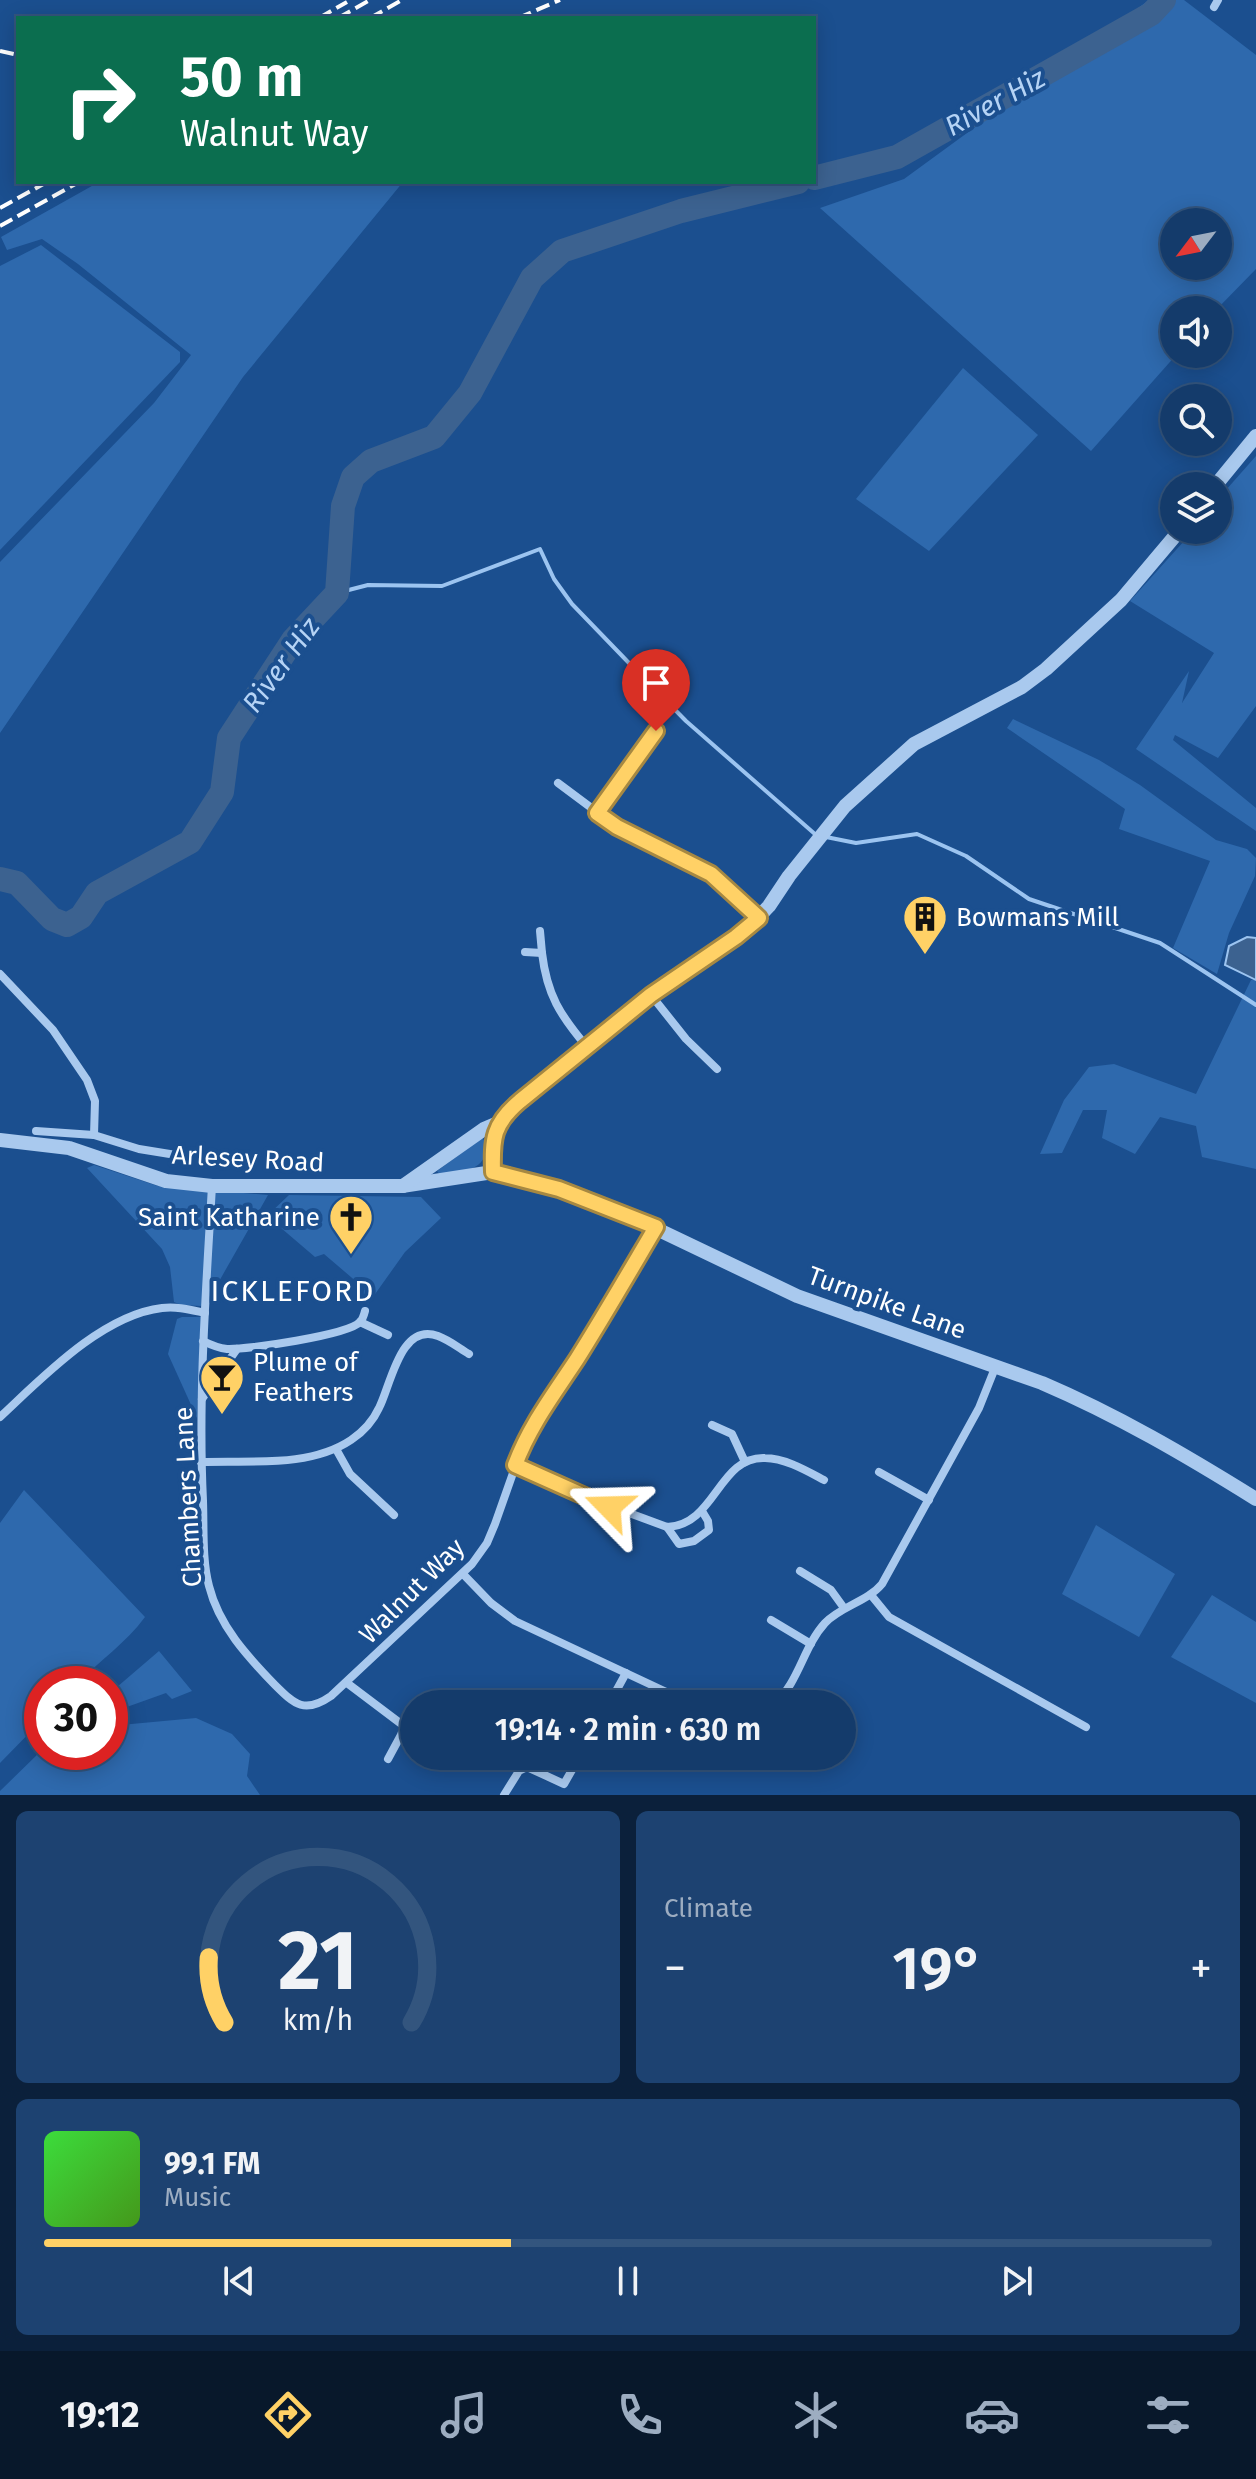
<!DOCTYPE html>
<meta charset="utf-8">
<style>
:root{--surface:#143b6b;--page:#1d4271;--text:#f1f3f6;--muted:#9dadc1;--line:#33557e;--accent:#ffd166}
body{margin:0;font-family:"Fira Sans",sans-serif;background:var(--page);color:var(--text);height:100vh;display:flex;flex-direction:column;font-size:30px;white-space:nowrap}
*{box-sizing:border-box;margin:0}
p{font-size:26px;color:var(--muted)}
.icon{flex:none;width:44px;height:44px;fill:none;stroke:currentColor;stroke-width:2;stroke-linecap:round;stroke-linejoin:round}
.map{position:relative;height:1795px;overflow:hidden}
.drawer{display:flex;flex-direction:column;gap:16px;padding:16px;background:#0b203b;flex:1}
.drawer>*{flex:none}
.guide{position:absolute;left:16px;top:16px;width:800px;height:168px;border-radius:0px;box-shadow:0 4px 20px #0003,0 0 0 2px var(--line);background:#0b6e4f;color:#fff;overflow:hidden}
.needle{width:52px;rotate:238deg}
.buttons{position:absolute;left:1160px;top:208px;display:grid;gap:16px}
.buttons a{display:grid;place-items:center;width:72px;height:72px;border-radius:50%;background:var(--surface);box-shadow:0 4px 20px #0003,0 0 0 2px var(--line);font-size:40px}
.speed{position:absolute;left:24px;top:1666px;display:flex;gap:16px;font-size:40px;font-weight:700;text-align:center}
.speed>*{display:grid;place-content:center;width:104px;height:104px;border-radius:50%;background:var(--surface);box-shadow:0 4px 20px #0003,0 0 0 2px var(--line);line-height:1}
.speed .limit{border:12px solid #d22;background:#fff;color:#111}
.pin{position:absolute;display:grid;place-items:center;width:68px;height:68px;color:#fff;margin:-82px -34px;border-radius:50% 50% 50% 0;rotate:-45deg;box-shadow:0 0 8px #0007}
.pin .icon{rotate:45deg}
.me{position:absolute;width:88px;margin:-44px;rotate:292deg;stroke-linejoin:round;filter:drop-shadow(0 0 6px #0008)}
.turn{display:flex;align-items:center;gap:28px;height:168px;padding:0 32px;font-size:36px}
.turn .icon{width:104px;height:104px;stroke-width:2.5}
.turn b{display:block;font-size:56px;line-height:68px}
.big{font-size:60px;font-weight:600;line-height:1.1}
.drawer .tile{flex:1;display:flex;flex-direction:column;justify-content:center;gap:12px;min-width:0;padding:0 28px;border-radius:12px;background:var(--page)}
.drawer .dial{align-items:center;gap:0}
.dial svg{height:208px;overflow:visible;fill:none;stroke:var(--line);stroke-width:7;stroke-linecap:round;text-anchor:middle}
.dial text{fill:var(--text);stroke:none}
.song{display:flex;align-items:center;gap:24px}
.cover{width:96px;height:96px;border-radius:12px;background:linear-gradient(135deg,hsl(120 70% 55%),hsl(100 70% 35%))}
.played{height:8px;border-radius:4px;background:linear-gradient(90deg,var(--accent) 40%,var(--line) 40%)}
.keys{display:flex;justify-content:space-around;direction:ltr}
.heat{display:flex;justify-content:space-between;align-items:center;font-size:44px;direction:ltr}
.drawer .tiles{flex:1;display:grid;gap:16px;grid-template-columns:1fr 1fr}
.tile:last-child{grid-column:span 2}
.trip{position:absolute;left:400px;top:1690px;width:456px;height:80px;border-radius:40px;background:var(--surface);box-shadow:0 4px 20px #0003,0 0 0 2px var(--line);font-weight:600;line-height:80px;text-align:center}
.menu{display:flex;height:128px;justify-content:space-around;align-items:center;background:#08182b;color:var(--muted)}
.menu .icon{width:56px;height:56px}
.menu .active{color:var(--accent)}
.menu b{font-size:36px;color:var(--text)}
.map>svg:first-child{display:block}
.green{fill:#2e69ad;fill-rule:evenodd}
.water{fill:#3c6290;stroke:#9cc4f0;stroke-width:2}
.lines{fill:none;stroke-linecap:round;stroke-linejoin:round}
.stream{stroke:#9cc4f0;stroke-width:4}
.river{stroke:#3c6290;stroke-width:24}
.minor{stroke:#a9c9ee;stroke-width:8}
.tertiary{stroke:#a9c9ee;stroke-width:14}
.rail{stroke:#fff;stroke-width:4;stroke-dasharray:14 6;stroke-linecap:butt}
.route-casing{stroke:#a68842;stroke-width:20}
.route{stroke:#ffd166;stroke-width:14}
.labels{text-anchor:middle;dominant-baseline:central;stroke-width:8;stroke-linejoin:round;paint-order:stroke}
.poi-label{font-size:26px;fill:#fff;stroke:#1b4f8f;text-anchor:start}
.street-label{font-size:26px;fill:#fff;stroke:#1b4f8f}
.water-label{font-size:28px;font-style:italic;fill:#b5d3f5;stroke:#1b4f8f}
.quarter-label{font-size:30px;letter-spacing:2px;fill:#fff;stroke:#1b4f8f}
</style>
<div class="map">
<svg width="1256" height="1795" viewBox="0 0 1256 1795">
<rect width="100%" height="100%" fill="#1b4f8f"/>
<g class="green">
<path d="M1149,0H1184L1256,55V269L1216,310H1174V354H1177L1091,451L820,208L904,179ZM1174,222H1218V266H1174Z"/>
<path d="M99,182H403L243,377L0,733V562L154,403L191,355L78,264L42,239L7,250L1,237Z"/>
<path d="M41,245L180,352V362L0,550V266Z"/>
<path d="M963,368L1038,435L929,551L856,499Z"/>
<path d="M1256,456V706L1218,758L1175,735L1173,740L1256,808V831L1136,749L1189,671L1182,703L1214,653L1130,601L1194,530H1218V499Z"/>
<path d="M1013,719L1099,760L1140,785L1216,840L1247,849L1256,858L1255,876L1229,933L1217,974L1173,948L1210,861L1119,829L1125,809L1007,728Z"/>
<path d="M1251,980H1256V1169L1202,1157L1196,1126L1160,1117L1135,1154L1102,1138L1107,1110H1083L1062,1153L1040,1154L1064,1100L1089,1067L1114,1064L1196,1094Z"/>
<path d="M482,1138L487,1143C486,1173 464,1170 440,1175L437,1171Z"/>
<path d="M94,1165L158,1186L268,1195L213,1292L201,1306L181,1305L174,1302L170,1267L162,1249L87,1168Z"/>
<path d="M289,1195L421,1197L441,1218L405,1252L368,1304L359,1297L365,1289L324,1254L315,1257L267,1216Z"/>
<path d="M182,1317H201L197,1418L168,1354L177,1319Z"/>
<path d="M24,1490L145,1617C126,1643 99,1661 77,1684H42V1720L0,1763V1523Z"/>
<path d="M1096,1525L1175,1574L1139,1637L1062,1594Z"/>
<path d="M1212,1595L1256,1622V1703L1171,1657Z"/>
<path d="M159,1651L192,1691L172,1699L166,1693L110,1713V1693Z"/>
<path d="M196,1718L232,1734L250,1754L247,1776L260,1795H0V1791L42,1750L110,1752V1726Z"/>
</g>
<path class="water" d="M1247,937L1256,938V980L1225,965L1229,946Z"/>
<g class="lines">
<path class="stream" d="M337,593L368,585L442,586L540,549L554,579L572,604L628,662L686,721L816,835L856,843L917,834L966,856L1029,899L1160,943L1256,1005"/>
<g class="river">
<path d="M814,178L897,157L1151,14L1164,0"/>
<path d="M0,879L17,883L52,919L67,925L81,917L97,893L190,842L222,792L229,738L293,640L337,593L343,506L353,477L371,461L434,437L470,393L532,278L562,251L681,211L798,182"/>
</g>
<g class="minor">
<path d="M1214,7L1218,0"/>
<path d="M558,783L617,827L711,874L759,917"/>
<path d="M597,813L656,731"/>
<path d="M525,952L542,953L540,931"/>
<path d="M542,953C547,995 560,1015 587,1047"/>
<path d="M0,974L53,1030L87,1080L95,1101L94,1135"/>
<path d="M651,995L686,1039L717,1069"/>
<path d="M36,1131L94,1135L139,1149L176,1155L213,1156"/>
<path d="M212,1186C206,1291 198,1396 203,1501C204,1528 202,1560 209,1586C219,1626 247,1656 275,1685C295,1705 305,1714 331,1696L472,1564L487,1543L495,1524L525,1439L591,1337L656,1227"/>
<path d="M360,1322L388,1335"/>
<path d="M203,1341C211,1345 218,1348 227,1349C246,1350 348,1335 360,1322C363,1319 364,1315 365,1311"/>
<path d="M202,1399L237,1349"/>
<path d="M0,1417C42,1378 102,1315 162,1308C177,1306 191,1310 205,1313"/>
<path d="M712,1425L732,1434L745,1462"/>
<path d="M336,1449L350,1474L394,1515"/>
<path d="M201,1462C250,1460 309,1468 351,1440C363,1432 373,1421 379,1408C391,1385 400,1322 438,1336C449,1340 459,1348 469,1354"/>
<path d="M515,1465L567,1490L667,1527C716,1525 718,1456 765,1458C785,1458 807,1471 824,1480"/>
<path d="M879,1472L929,1500"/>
<path d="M667,1527L679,1544L694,1541L709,1530L708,1521L702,1511"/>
<path d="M800,1571L831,1590L844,1608"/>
<path d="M463,1574L491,1603L515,1621L692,1704"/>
<path d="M871,1595L889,1617L1086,1727"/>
<path d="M771,1620L811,1644"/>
<path d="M347,1683L404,1726L401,1735L388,1759"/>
<path d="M609,1704L626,1673"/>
<path d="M774,1704C799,1683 803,1647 825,1623C841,1606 867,1602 882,1584L979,1408L995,1368"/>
<path d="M504,1795L519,1771L527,1767L564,1784L580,1756"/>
</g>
<g class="tertiary">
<path d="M1215,486L1256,436"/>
<path d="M0,1140L69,1148L166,1181L212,1186H402L493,1172L507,1173L617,1210L797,1296L1042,1383C1117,1415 1187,1456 1256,1499"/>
<path d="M493,1172C493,1149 491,1129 507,1111L651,995L748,928L769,906L789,876L845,806L914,744L1022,687L1046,669L1121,600L1180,530"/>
<path d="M403,1186L484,1129L498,1123"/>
</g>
<g class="rail">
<path d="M319,18L347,2"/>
<path d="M338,18L370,0"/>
<path d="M370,18L402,0"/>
<path d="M518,18L560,0"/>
<path d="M0,51L18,55"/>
<path d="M0,208L47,182"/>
<path d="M0,226L79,182"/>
</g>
</g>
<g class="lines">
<g class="route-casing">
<path id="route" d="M609,1507L515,1465C530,1425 554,1394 577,1359C604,1316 630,1271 656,1227L559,1189L493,1172C492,1138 493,1124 520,1101L651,995L736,937L759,918L711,874L617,827L597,813L656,731"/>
</g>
<use href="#route" class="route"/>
</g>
<defs>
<g id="building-pin" transform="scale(2.3)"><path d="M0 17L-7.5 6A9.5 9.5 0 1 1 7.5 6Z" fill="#ffd166" stroke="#1b4f8f"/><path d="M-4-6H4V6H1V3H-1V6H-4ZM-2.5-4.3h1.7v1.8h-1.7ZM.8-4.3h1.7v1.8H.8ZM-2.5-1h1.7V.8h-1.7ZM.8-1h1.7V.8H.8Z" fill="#111"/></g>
<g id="church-pin" transform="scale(2.3)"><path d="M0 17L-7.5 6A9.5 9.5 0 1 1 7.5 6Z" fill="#ffd166" stroke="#1b4f8f"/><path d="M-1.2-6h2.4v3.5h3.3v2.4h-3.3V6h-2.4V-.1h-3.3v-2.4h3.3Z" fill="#111"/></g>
<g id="bar-pin" transform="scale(2.3)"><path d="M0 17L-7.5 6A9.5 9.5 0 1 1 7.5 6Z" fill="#ffd166" stroke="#1b4f8f"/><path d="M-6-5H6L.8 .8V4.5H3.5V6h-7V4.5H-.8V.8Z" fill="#111"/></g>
</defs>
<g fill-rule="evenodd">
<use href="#building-pin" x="925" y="917"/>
<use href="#church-pin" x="351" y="1217"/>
<use href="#bar-pin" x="222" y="1377"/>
</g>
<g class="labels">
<g class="poi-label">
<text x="956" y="917">Bowmans Mill</text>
<text x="320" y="1217" text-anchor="end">Saint Katharine</text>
<text x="253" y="1362">Plume of<tspan x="253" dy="30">Feathers</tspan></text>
</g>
<g class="street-label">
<text transform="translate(248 1159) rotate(3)">Arlesey Road</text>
<text transform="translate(887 1303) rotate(20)">Turnpike Lane</text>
<text transform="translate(188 1497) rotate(-93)">Chambers Lane</text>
<text transform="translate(412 1591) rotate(-45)">Walnut Way</text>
</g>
<g class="water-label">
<text transform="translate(995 102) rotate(-29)">River Hiz</text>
<text transform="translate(281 665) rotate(-54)">River Hiz</text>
</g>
<g class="quarter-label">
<text x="293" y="1291">ICKLEFORD</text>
</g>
</g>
</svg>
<div class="buttons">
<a><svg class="needle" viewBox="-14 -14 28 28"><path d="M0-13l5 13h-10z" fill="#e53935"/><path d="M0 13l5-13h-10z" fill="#9dadc1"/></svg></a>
<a><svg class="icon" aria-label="sound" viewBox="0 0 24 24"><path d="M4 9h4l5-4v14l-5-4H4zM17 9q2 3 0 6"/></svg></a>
<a><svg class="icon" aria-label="search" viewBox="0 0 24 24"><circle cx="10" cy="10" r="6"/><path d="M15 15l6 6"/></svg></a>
<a><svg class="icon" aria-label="layers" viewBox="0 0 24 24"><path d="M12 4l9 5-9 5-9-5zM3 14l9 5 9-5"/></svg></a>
</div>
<div class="speed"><div class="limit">30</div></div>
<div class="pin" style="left:656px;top:731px;background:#d93025"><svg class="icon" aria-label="arrive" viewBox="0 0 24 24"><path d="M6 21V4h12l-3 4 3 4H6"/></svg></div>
<svg class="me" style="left:609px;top:1507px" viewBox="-20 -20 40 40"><path d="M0-17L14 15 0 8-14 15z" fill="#ffd166" stroke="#fff" stroke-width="4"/></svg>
<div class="trip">19:14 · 2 min · 630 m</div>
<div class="guide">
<div class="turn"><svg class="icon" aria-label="right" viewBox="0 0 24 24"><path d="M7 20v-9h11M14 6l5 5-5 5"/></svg><div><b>50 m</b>Walnut Way</div></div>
</div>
</div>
<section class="drawer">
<div class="tiles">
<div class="tile dial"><svg viewBox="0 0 100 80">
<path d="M14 69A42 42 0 1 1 86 69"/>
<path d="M14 69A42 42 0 0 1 8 44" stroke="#ffd166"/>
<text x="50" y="56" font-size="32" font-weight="700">21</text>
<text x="50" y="72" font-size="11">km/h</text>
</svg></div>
<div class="tile"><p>Climate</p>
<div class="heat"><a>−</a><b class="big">19°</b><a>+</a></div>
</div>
<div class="tile">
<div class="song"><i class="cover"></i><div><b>99.1 FM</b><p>Music</p></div></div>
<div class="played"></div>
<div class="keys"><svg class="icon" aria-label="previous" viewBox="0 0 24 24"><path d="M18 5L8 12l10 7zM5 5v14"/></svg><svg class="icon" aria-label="pause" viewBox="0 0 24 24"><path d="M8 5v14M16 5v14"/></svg><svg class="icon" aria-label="next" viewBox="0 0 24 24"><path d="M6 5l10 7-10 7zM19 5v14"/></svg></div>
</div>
</div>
</section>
<nav class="menu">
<b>19:12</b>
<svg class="icon active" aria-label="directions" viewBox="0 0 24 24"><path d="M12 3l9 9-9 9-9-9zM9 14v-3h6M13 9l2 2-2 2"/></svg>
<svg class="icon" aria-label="music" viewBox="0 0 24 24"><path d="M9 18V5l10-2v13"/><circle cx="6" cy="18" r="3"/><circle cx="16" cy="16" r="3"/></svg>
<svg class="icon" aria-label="phone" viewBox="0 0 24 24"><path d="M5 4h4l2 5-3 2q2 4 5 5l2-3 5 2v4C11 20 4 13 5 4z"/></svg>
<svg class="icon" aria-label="climate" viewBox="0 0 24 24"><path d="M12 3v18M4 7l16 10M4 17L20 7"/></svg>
<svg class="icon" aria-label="car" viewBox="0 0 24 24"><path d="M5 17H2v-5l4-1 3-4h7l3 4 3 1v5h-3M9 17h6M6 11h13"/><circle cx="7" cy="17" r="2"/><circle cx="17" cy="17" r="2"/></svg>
<svg class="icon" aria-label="filters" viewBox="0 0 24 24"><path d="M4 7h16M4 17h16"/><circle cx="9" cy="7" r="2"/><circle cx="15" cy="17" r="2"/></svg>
</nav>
